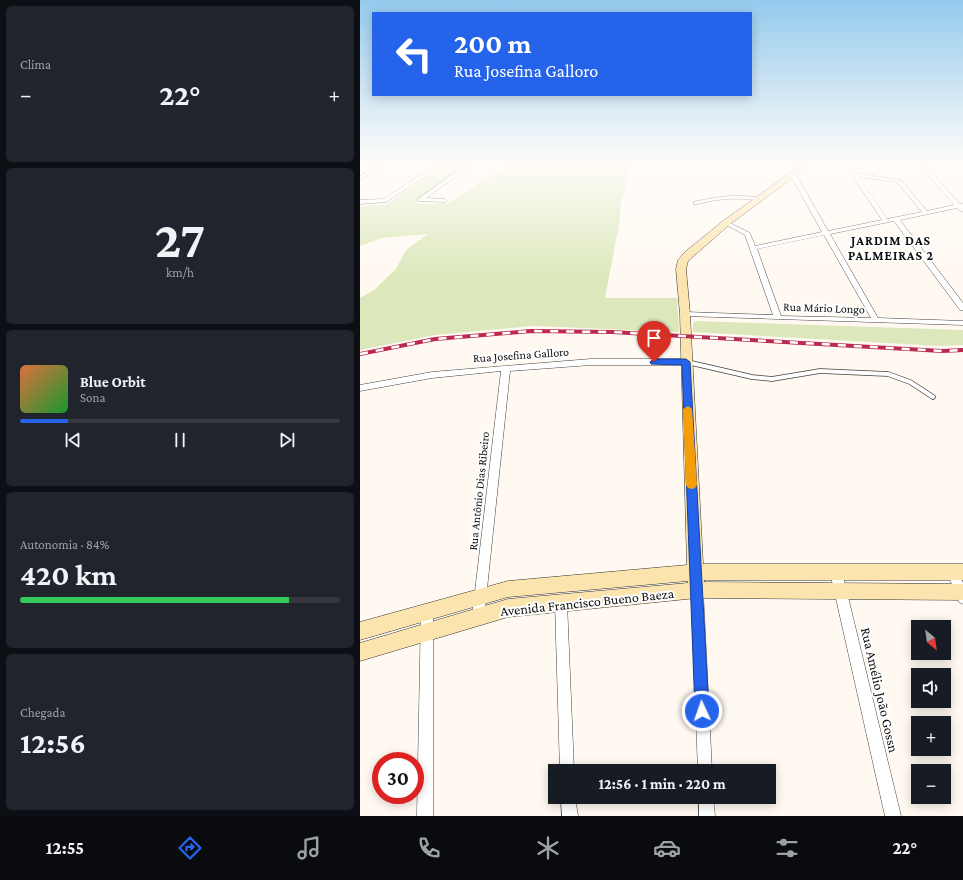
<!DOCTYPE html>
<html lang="pt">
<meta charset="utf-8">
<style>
:root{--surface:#171b24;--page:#20242c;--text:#f1f3f6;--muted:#9ea1a6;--line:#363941;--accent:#2563eb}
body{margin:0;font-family:"Crimson Pro",serif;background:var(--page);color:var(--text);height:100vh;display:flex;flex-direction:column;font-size:15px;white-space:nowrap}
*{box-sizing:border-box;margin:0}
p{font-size:13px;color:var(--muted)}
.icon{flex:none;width:22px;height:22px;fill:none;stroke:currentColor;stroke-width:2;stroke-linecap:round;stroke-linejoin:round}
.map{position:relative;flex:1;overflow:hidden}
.details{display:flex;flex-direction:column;gap:6px;padding:6px;background:#0d0f14;width:360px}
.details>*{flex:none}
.top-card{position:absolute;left:12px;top:12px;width:380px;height:84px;border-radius:0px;box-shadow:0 2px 10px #0003;background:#2563eb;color:#fff;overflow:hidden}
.needle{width:26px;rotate:151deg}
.controls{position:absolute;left:551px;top:620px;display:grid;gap:8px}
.controls a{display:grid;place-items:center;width:40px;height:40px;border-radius:0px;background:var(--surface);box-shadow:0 2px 10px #0003;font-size:20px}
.speed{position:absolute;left:12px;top:752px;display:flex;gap:8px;font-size:20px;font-weight:700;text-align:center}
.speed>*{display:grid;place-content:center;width:52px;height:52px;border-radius:50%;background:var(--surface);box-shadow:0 2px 10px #0003;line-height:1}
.speed .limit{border:6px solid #d22;background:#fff;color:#111}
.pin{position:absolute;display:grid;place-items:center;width:34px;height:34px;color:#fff;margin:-41px -17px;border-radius:50% 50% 50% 0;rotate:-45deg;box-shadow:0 0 4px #0007}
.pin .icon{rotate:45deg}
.me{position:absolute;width:44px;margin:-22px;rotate:357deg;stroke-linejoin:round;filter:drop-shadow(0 0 3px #0008)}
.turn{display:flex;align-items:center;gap:14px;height:84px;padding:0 16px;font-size:18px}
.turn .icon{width:52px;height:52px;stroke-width:2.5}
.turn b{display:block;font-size:28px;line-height:34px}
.big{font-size:30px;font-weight:700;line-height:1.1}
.details .widget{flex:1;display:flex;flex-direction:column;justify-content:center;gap:6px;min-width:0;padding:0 14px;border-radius:6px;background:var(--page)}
.details .dial{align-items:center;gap:0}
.dial b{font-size:52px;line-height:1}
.song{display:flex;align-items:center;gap:12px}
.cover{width:48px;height:48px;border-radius:6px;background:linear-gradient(135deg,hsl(20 70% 55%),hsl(130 70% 35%))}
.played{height:4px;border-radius:2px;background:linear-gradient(90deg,var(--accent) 15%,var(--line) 15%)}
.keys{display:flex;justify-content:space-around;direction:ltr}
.heat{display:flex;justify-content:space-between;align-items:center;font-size:22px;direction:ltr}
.charge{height:6px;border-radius:3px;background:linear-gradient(90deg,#34c759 84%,var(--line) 0)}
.trip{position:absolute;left:188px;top:764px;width:228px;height:40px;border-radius:0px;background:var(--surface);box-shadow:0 2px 10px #0003;font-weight:700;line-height:40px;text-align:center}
.tabs{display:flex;height:64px;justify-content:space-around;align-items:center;background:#090b0e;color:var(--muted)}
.tabs .icon{width:28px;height:28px}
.tabs .current{color:var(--accent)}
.tabs b{font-size:18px;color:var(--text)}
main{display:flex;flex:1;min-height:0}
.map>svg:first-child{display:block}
.green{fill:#dce8bb}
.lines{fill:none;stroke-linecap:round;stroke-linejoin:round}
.lane-far1-casing{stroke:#424242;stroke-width:4}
.lane-casing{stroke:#424242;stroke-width:5.5}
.street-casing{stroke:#424242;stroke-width:1}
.secondary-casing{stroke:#313131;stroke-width:1}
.lane-far1{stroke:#fff;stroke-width:3}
.lane{stroke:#fff;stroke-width:4}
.street{fill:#fff;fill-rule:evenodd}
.secondary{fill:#fce4ae;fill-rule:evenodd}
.rail-casing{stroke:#bb2a4f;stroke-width:4}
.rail{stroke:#fff;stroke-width:2.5;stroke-dasharray:8;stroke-linecap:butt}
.route{fill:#2563eb;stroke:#184099}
.slow{fill:#f59e0b}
.labels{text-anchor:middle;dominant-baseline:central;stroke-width:4;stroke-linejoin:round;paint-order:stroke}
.street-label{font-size:12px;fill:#0f0f0f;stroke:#fff}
.far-district-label{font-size:13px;font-weight:bold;letter-spacing:1px;fill:#0f0f0f;stroke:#fff}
.near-street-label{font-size:14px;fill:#0f0f0f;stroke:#fff}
</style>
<main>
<section class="details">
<div class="widget"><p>Clima</p>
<div class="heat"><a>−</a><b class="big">22°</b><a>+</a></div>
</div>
<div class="widget dial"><b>27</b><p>km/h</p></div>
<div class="widget">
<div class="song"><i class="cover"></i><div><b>Blue Orbit</b><p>Sona</p></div></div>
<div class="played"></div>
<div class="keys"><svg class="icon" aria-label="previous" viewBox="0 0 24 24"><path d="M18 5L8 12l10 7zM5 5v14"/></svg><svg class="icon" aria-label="pause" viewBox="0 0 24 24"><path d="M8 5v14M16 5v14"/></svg><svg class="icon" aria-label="next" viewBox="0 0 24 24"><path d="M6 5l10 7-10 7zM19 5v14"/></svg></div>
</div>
<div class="widget"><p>Autonomia · 84%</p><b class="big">420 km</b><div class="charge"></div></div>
<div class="widget"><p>Chegada</p><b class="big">12:56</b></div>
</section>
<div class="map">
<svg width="603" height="816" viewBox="0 0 603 816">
<rect width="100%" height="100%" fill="#fff9f1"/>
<g class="green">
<path d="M89,162H111L53,204L89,203L152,162H272L260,206V219L245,298H317L319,332L173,326L75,335L0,350V298L14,290L36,269L46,250L68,234L21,238L0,246V206L25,205Z"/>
<path d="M336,321L603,330V345L580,346L333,332V323Z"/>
</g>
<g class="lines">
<g class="lane-far1-casing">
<path id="lane-far1" d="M335,203C357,198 376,195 399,199"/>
</g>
<g class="lane-casing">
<path id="lane" d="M327,362L392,377L412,379L460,371L528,374L550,382L573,397"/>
</g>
<g class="street-casing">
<g id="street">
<path d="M23,162H29L0,180V176Z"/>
<path d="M81,162H87L26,202L0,204V200L23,199Z"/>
<path d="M110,162H116L66,198L84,199L86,200V202L58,201V199Z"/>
<path d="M557,162H562L600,204L603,203V212L600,211L597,208L540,220L603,303V310H600L534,221L470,234L518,318L603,321V325L325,316L321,314L325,312L413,315L385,235L363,223L368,222L390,233L395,246L462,232L430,174L431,173L436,174L468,231L522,220L492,175L495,173L541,180L567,211L594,205ZM499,177L537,182L562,212L527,219ZM464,235L511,318L421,316L397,249Z"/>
<path d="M231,359H326L330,362L326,365H231L150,371L124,617L122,621L118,623L114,621L112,617L141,371L72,378L0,391V385L72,372Z"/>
<path d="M476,567L480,568L482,572L541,816H525L470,572L472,568Z"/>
<path d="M593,567L597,568L603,583V604L599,602L587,572L589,568Z"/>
<path d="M337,584L341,586L343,590L352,771H338L331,590L333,586Z"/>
<path d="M201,597L205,599L207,603L214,771H200L195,603L197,599Z"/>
<path d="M67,606L71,608L73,612V816H57L61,612L63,608Z"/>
<path d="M201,797H215L218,816H202Z"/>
<path d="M339,797H353L355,816H339Z"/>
</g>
</g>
<g class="secondary-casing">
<path id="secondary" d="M446,162H454L369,225L328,261L326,269L330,314L343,564H603V580H344V582L603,584V600L337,598L148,617L0,661V643L148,599L328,583V581L148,597L0,640V622L148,581L327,565L320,314L316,269L318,260L326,251L363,221Z"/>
</g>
<use href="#lane-far1" class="lane-far1"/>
<use href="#lane" class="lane"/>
<use href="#street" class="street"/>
<use href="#secondary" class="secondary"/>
<g class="rail-casing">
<path id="rail" d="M0,354L75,339L171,331L252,332L582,351L603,350"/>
</g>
<use href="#rail" class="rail"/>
</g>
<linearGradient id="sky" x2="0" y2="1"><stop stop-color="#94caed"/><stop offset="0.59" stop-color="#fffcf9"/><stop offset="1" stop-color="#fffcf9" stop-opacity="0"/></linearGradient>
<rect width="603" height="276" fill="url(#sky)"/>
<path class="route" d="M294,359H326L330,362L349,711L347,716L342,718L337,716L335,711L322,365L291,364L290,362Z"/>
<path class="slow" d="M328,406L332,409L337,485L335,488L332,489L328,488L326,485L323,409Z"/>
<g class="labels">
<g class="street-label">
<text transform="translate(464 308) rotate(2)">Rua Mário Longo</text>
<text transform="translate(161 355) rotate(-4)">Rua Josefina Galloro</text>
<text transform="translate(119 491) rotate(-84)">Rua Antônio Dias Ribeiro</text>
</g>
<g class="far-district-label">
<text x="531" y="240">JARDIM DAS<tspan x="531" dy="15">PALMEIRAS 2</tspan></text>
</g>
<g class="near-street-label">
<text transform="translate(227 602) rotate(-6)">Avenida Francisco Bueno Baeza</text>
<text transform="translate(520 690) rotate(77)">Rua Amélio João Gossn</text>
</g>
</g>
</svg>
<div class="controls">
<a><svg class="needle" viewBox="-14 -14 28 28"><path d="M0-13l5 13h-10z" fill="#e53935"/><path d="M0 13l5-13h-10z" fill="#9ea1a6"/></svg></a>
<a><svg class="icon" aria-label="sound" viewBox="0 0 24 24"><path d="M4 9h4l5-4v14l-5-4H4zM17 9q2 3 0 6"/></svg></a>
<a>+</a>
<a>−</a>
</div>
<div class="speed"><div class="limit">30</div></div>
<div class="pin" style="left:294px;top:362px;background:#d93025"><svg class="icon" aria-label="arrive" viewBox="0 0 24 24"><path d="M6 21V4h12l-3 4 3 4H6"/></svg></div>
<svg class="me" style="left:342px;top:711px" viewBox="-20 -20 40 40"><circle r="17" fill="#2563eb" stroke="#fff" stroke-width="3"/><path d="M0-11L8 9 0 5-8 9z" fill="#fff"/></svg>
<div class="trip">12:56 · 1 min · 220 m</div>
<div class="top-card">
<div class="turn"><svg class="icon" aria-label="left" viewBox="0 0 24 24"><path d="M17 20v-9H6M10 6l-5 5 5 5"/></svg><div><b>200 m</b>Rua Josefina Galloro</div></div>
</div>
</div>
</main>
<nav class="tabs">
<b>12:55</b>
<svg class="icon current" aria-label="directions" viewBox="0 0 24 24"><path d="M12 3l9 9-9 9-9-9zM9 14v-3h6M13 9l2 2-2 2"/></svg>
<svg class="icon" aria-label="music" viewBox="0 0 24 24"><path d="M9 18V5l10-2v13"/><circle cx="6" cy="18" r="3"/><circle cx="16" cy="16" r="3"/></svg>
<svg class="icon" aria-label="phone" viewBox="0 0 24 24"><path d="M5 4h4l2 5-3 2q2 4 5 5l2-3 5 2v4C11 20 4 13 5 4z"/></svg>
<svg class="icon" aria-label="climate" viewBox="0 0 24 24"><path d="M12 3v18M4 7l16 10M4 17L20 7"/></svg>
<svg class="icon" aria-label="car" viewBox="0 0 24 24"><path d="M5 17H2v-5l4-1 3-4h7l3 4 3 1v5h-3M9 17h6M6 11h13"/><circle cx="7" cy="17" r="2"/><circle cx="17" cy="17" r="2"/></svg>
<svg class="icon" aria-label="filters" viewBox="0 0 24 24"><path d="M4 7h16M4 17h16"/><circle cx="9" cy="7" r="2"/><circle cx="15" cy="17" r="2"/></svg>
<b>22°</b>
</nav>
